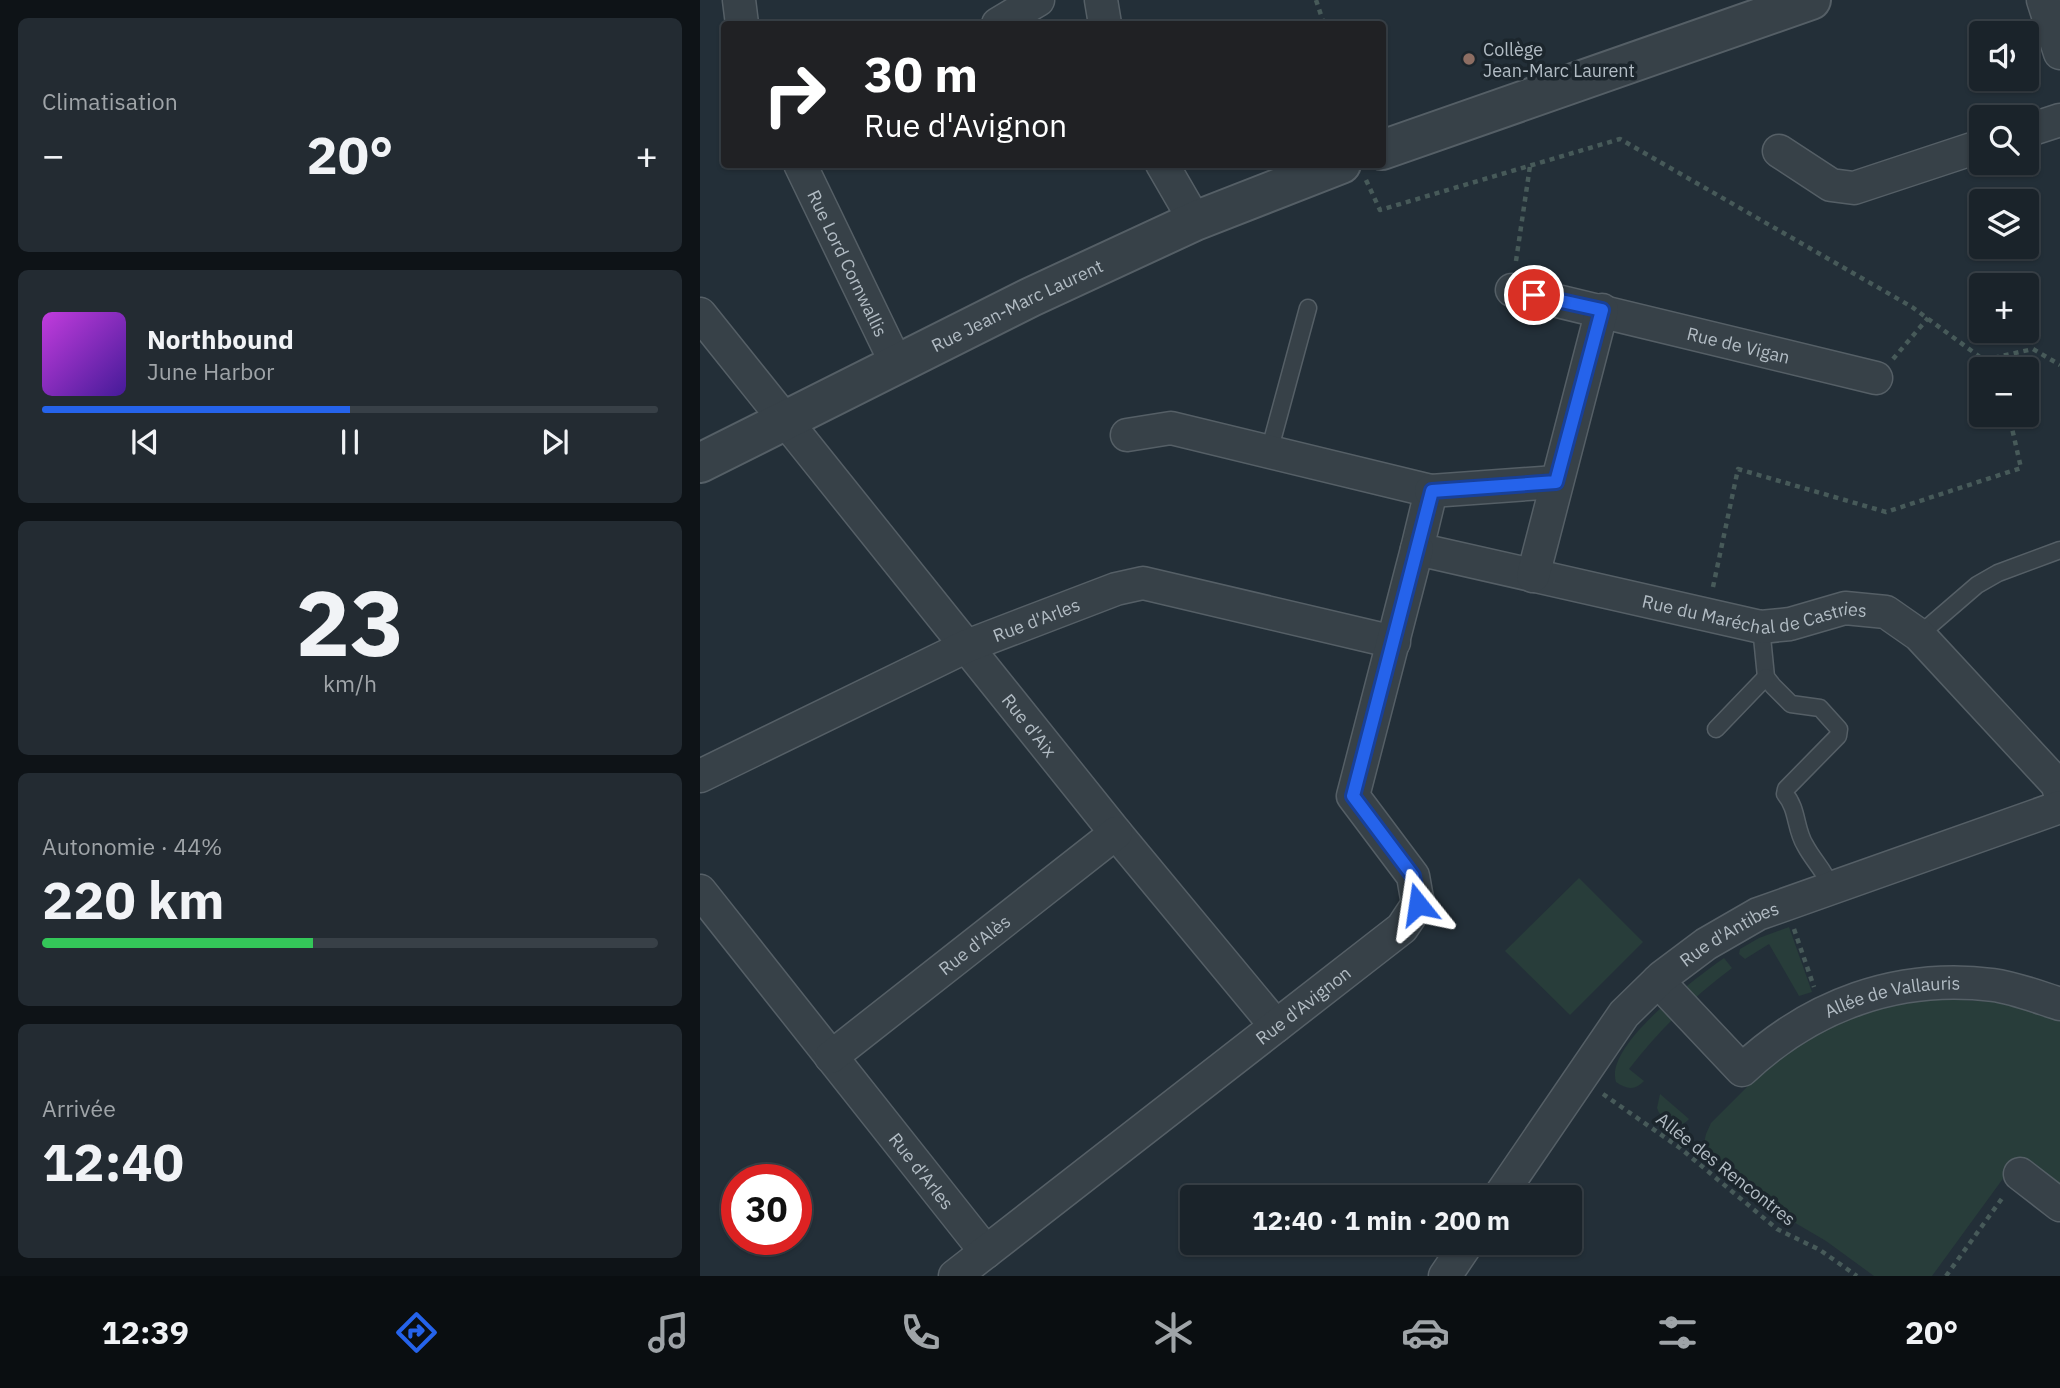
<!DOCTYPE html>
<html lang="fr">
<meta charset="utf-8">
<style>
:root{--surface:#1a232a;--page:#232b32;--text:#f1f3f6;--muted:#9fa4a8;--line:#384047;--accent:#2563eb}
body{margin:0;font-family:"IBM Plex Sans",sans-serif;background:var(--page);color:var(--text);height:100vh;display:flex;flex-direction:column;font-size:26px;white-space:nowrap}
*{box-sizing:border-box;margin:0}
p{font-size:23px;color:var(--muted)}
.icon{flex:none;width:38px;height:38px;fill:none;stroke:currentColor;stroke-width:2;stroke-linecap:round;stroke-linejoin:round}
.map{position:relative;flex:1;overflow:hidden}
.drawer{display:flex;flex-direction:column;gap:18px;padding:18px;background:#0e1317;width:700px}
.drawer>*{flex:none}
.guide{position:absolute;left:21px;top:21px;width:665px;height:147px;border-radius:7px;box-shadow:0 2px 5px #0004,0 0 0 2px var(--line);background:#202124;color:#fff;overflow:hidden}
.tools{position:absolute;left:1269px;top:21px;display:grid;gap:14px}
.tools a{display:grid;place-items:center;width:70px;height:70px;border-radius:7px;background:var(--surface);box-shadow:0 2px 5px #0004,0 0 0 2px var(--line);font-size:35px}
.speed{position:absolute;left:21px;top:1164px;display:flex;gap:14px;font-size:35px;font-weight:700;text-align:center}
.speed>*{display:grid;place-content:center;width:91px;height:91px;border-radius:50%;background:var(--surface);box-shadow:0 2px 5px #0004,0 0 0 2px var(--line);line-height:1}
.speed .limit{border:10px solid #d22;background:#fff;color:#111}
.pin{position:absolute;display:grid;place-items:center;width:60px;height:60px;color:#fff;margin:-30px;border:4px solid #fff;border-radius:50%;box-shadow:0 2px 7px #0007}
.me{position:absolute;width:77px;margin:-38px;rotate:345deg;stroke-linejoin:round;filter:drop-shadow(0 0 5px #0008)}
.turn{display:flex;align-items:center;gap:24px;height:147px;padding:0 28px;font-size:32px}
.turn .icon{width:91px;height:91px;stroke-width:2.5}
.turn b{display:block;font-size:49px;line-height:60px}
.big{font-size:52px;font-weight:800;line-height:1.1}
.drawer .widget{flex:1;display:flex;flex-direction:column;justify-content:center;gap:10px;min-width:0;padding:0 24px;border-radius:10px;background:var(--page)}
.drawer .dial{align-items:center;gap:0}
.dial b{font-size:91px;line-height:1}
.song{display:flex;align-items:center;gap:21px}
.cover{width:84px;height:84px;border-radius:10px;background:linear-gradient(135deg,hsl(290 70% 55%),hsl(260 70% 35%))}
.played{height:7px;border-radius:4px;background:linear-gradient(90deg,var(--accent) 50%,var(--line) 50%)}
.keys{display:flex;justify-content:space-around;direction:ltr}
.heat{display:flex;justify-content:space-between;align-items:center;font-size:38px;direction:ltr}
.charge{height:10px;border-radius:5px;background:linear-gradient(90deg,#34c759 44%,var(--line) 0)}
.trip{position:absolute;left:480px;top:1185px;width:402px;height:70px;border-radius:7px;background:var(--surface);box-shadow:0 2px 5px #0004,0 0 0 2px var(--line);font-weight:800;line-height:70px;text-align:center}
.tabs{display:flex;height:112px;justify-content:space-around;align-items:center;background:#0a0e11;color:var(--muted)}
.tabs .icon{width:49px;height:49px}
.tabs .selected{color:var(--accent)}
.tabs b{font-size:32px;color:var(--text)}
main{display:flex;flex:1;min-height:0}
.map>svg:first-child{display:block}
.green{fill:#283d3a}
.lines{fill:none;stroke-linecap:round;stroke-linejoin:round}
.service-casing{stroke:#555f66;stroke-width:19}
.minor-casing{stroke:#555f66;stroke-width:35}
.tertiary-casing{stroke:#555f66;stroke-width:42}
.path{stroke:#475a59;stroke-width:4.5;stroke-dasharray:5 5;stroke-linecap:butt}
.service{stroke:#374148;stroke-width:16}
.minor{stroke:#374148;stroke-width:32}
.tertiary{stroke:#374148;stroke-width:38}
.route-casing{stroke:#184099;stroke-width:18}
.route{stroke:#2563eb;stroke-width:12}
.education-dot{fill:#8d6e63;stroke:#1c262d;stroke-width:2.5}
.labels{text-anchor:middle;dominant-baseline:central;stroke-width:7;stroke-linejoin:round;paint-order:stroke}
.poi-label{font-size:18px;fill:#b2bcc4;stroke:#1c262d;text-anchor:start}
.street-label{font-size:18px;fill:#b2bcc4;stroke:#1c262d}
</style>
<main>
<section class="drawer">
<div class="widget"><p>Climatisation</p>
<div class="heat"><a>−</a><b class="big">20°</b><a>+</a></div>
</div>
<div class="widget">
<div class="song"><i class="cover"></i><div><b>Northbound</b><p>June Harbor</p></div></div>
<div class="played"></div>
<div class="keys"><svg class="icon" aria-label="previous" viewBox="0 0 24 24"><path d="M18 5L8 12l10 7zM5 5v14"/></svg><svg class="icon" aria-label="pause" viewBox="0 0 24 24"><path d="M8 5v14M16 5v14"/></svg><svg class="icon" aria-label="next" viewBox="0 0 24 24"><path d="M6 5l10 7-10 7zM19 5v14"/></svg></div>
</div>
<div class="widget dial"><b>23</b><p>km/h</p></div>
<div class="widget"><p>Autonomie · 44%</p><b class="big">220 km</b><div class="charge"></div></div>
<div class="widget"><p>Arrivée</p><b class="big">12:40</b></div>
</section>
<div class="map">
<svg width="1360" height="1276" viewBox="0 0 1360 1276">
<rect width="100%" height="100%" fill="#232f38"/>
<g class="green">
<path d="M879,878L943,942L870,1015L805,951Z"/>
<path d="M1089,927L1112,992L1099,996L1069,944L1045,959L1039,954L1040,949L1059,938Z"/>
<path d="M1024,958L1032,968C992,998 959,1030 929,1069L944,1081C935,1091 926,1089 916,1082C904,1045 996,978 1024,958Z"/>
<path d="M1236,998L1307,1003L1360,1019V1190L1318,1158L1232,1276H1174L1126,1241L1080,1214L1010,1158L1004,1143L1006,1134L1011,1123L1076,1058L1141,1020L1202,1003Z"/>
<path d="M960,1094L989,1119C978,1132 962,1122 957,1108Z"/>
</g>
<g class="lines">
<g class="service-casing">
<g id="service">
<path d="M569,452L608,308"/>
<path d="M1061,627L1066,677L1073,686L1091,704L1120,708L1139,729L1138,736L1086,789L1085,794C1098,809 1095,829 1105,845C1114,862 1124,869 1131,888"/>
<path d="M1219,635L1277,585L1298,573L1360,550"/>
<path d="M1016,729L1066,677"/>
</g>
</g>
<g class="minor-casing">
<g id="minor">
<path d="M39,0L42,24"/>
<path d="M401,0L405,24"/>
<path d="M1343,0L1360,53"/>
<path d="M298,24L338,0"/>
<path d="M1326,131L1360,120"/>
<path d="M1079,151L1131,185L1154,188L1281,146"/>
<path id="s1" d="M100,164L196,363"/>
<path d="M462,164L495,221"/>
<path id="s2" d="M812,290L1176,378"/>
<path id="s3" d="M0,314L416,833L576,1026"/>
<path id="s4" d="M427,435L471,428L731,491L717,549L1061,627L1090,624L1145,608L1186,612L1219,635L1357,784L1360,793"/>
<path d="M731,491L856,482"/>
<path d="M833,576L902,310"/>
<path id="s5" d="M0,776L267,646L416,589L443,583L694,642"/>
<path id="s6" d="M0,891L286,1252"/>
<path id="s7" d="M958,981L1042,1070C1111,1005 1198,973 1293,985C1315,988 1338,997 1360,1004"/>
<path id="s8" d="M131,1057L416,833"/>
<path d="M1320,1174L1360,1205"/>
<path id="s9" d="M799,1197L924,1014L962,977L1006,944L1058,914L1360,807"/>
<path id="s10" d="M255,1276L702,928L718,904L713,876L653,796L717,549"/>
<path d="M745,1276L768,1242"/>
</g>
</g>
<g class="tertiary-casing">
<g id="tertiary">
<path d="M682,150L1111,0"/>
<path id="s11" d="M0,463L331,297L495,221L641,164"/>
</g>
</g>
<g class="path">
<path d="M616,0L624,24"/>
<path d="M666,180L680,210L920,139L1212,307L1284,360L1333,349L1360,365"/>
<path d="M816,261L830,166"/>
<path d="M1193,359L1228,318"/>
<path d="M1284,360L1288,369"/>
<path d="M1013,587L1038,469L1186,512L1321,468L1309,415"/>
<path d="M1094,929L1114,987"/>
<path d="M903,1094L980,1148L1077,1229L1120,1250L1157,1276"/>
<path d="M1246,1276L1303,1197"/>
</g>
<use href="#service" class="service"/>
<use href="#minor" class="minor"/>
<use href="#tertiary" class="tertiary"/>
</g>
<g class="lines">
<g class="route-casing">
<path id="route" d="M718,904L713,876L653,796L732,491L856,482L902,310L834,295"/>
</g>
<use href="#route" class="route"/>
</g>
<circle class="education-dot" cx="769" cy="59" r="7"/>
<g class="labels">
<g class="poi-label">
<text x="783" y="49">Collège<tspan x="783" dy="21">Jean-Marc Laurent</tspan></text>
</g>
<g class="street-label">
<text stroke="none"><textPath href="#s1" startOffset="110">Rue Lord Cornwallis</textPath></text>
<text stroke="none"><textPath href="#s11" startOffset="354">Rue Jean-Marc Laurent</textPath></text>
<text stroke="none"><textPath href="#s2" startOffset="233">Rue de Vigan</textPath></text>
<text stroke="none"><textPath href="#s4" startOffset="718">Rue du Maréchal de Castries</textPath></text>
<text stroke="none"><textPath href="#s5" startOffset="371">Rue d'Arles</textPath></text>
<text stroke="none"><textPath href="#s3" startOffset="527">Rue d'Aix</textPath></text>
<text stroke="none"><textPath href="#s9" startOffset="355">Rue d'Antibes</textPath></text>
<text stroke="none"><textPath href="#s8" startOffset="182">Rue d'Alès</textPath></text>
<text stroke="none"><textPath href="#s7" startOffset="294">Allée de Vallauris</textPath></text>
<text stroke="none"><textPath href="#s10" startOffset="441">Rue d'Avignon</textPath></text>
<text transform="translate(1026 1169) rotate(38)">Allée des Rencontres</text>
<text stroke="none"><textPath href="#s6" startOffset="357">Rue d'Arles</textPath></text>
</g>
</g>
</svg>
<div class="tools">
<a><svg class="icon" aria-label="sound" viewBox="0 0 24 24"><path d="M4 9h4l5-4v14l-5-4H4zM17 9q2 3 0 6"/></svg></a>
<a><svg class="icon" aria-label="search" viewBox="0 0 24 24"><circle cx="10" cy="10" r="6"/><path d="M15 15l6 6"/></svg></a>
<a><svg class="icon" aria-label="layers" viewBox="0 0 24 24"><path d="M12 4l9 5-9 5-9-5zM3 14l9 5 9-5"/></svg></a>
<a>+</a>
<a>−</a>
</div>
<div class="speed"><div class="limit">30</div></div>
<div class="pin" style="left:834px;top:295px;background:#d93025"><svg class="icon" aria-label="arrive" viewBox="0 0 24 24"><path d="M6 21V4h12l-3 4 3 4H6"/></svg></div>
<svg class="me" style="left:718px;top:904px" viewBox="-20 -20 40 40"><path d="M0-17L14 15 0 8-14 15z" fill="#2563eb" stroke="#fff" stroke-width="4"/></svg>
<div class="trip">12:40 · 1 min · 200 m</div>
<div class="guide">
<div class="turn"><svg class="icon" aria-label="right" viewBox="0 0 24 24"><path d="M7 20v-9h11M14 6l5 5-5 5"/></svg><div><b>30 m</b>Rue d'Avignon</div></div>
</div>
</div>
</main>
<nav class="tabs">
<b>12:39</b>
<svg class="icon selected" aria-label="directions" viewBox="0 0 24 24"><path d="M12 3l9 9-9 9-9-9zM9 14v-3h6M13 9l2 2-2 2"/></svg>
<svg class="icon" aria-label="music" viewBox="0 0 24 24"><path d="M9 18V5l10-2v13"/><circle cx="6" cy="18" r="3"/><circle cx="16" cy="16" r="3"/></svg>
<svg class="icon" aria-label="phone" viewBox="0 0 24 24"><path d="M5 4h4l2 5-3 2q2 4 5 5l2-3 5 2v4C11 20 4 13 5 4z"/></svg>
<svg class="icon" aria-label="climate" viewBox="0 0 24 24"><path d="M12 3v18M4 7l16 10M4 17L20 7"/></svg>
<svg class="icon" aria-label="car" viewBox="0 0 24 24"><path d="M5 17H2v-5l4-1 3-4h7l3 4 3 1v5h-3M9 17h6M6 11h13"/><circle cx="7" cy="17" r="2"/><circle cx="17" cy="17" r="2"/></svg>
<svg class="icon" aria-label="filters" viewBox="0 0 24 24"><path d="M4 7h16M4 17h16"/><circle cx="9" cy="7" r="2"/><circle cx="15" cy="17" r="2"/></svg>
<b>20°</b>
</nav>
